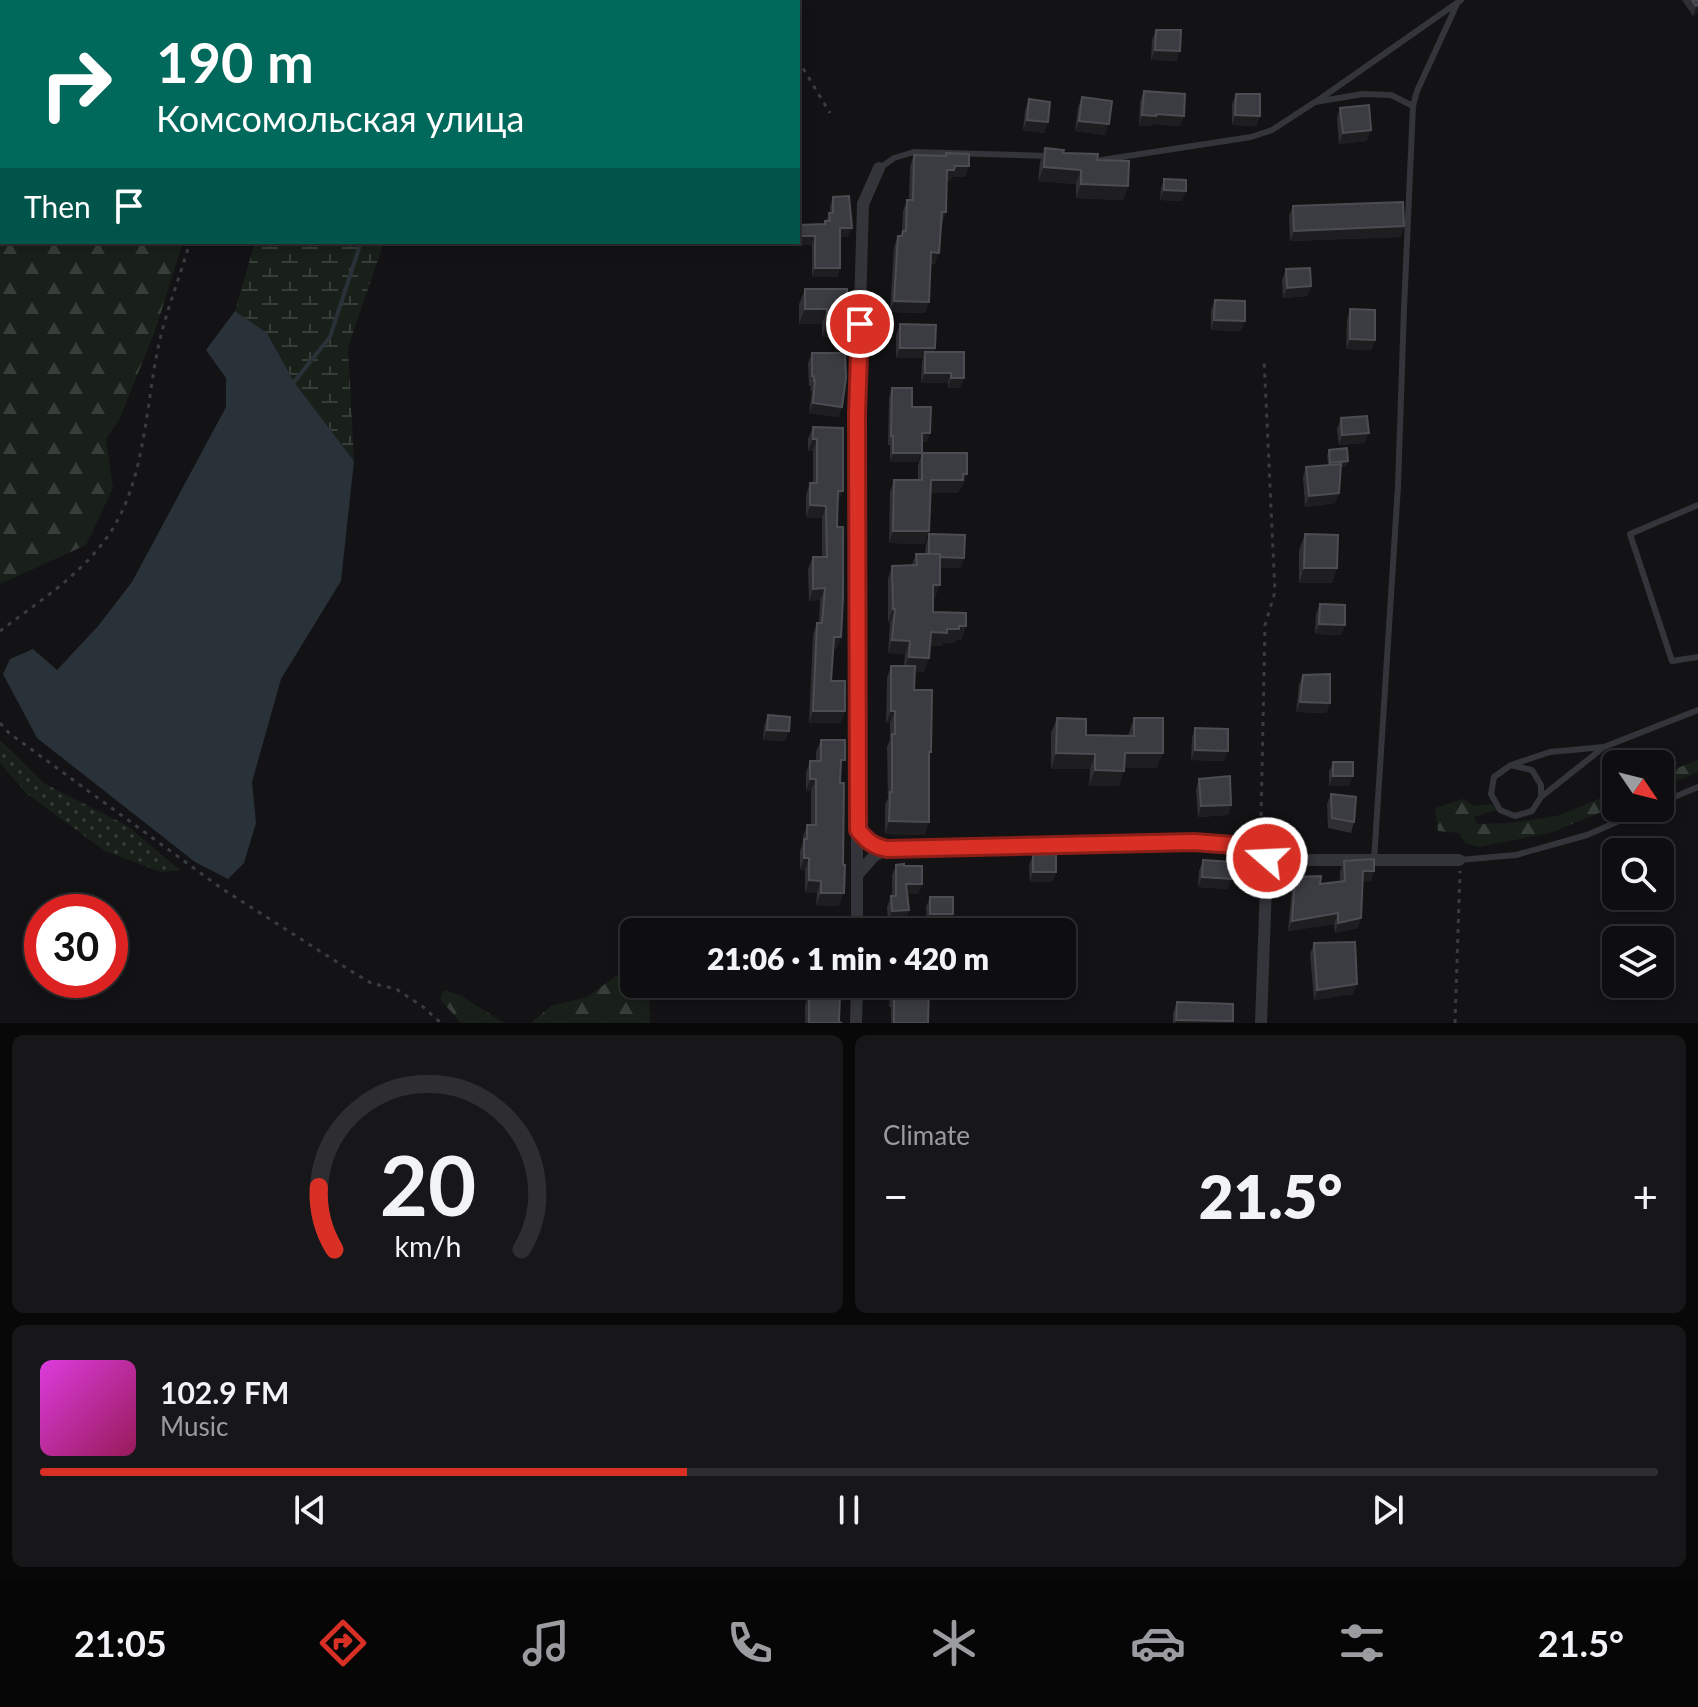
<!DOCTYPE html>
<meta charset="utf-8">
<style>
:root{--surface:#0e0e10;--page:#171719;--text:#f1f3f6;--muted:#9b9c9f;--line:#2e2e30;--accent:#d93025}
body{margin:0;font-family:Lato,sans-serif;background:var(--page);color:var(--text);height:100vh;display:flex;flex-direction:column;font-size:30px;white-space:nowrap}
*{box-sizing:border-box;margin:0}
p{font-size:26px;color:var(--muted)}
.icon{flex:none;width:44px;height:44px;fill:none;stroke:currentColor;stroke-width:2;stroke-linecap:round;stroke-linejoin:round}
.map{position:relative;height:1023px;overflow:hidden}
.drawer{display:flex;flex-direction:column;gap:12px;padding:12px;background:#080809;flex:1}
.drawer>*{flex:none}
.banner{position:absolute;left:0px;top:0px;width:800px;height:244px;box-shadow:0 4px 12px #0003,0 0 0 2px var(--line);background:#00695c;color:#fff;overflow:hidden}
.needle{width:52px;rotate:125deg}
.buttons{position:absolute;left:1602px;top:750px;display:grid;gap:16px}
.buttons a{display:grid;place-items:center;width:72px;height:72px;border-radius:12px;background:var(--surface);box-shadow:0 4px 12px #0003,0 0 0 2px var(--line);font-size:40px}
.speed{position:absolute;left:24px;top:894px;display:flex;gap:16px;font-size:40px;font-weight:700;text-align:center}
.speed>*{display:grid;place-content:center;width:104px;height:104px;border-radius:50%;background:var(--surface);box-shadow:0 4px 12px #0003,0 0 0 2px var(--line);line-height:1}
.speed .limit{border:12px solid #d22;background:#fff;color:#111}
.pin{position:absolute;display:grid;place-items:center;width:68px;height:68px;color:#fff;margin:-34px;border:4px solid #fff;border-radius:50%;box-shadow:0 2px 8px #0007}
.me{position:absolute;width:88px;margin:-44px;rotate:289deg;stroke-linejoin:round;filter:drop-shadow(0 0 6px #0008)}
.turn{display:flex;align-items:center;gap:28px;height:168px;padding:0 24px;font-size:36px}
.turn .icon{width:104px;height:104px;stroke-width:2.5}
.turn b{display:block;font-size:56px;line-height:68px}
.then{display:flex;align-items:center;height:76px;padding:0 24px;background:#0003;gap:16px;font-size:30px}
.big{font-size:60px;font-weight:800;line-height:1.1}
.drawer .widget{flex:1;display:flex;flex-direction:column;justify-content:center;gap:12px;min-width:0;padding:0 28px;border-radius:12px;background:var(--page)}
.drawer .dial{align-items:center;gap:0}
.dial svg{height:208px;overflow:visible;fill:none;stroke:var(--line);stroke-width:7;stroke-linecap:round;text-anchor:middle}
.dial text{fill:var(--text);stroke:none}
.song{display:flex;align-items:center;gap:24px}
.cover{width:96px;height:96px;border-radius:12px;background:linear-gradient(135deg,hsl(300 70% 55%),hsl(330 70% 35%))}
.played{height:8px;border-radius:4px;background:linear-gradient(90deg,var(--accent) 40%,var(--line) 40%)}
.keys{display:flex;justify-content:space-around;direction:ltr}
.heat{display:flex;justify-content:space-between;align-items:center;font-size:44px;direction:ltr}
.drawer .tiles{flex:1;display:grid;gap:12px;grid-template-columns:1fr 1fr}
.widget:last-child{grid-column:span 2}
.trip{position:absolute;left:620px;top:918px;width:456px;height:80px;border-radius:12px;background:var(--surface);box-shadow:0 4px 12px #0003,0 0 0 2px var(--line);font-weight:800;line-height:80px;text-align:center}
.tab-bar{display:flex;height:128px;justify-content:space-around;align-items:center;background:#060606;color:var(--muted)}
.tab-bar .icon{width:56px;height:56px}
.tab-bar .active{color:var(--accent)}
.tab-bar b{font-size:36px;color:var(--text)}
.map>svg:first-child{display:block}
.grass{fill:url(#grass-dots)}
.forest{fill:url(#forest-firs)}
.wetland{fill:url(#wetland-marsh)}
.water{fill:#293239}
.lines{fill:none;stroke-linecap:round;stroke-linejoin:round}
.stream{stroke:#293239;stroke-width:4}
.path{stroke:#3a3c41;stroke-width:3;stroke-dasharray:4 6;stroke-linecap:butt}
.service{stroke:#34353a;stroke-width:6}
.minor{stroke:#34353a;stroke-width:12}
.wall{fill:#2f2f33}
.shaded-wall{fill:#1e1e21}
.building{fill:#3b3c41;stroke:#4c4d53;stroke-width:2}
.route-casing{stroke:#8d1f18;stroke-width:20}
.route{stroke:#d93025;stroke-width:14}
</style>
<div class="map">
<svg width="1698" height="1023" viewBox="0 0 1698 1023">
<defs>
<pattern id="grass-dots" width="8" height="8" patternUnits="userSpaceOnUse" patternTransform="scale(2)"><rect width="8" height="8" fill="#19201a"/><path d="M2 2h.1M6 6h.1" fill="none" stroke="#373e39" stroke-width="1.8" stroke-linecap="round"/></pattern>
<pattern id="forest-firs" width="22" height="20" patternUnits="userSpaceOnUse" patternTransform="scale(2)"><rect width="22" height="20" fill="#19201a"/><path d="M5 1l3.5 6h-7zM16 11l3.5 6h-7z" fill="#373e39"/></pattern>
<pattern id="wetland-marsh" width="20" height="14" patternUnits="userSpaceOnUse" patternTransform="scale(2)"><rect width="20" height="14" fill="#19201a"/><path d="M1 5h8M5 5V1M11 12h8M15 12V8" fill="none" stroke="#373e39"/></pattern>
</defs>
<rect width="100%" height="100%" fill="#131315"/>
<path class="grass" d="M0,740L45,784L126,825L180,870L161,872L105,851L26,793L0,763Z"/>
<g class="forest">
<path d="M0,0H241L240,2H2V242H183L155,331L119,420L106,439L113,488L86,545L0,584Z"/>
<path d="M1698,760V772L1660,788V775Z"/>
<path d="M1616,792V806L1550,833L1478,847L1466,843L1459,833L1438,831L1435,808L1463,799L1474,806L1492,804L1496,810L1474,817L1477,824L1509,823L1557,816Z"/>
<path d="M634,963V984H649L650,1023H531L551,1006L587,997Z"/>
<path d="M444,990L460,995L504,1023H461L440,999Z"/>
</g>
<g class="wetland">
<path d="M345,0H523L522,2H343Z"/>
<path d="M255,242H384L348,347L354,461L294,382L267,333L235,311Z"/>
</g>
<path class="water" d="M235,311L267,333L294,382L354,461L341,581L281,679L252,782L256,823L244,863L228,879L195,862L37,738L3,674L10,659L33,649L57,670L99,625L132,582L226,407V378L206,350Z"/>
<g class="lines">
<g class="stream">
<path d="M496,2L498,0"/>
<path d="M294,382L330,337L361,242"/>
</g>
<g class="path">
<path d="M629,0L640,2"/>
<path d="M762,0L763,2"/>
<path d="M247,2V0"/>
<path d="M798,60L830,113"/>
<path d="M0,631C34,605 75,579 102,544C148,486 144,404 161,335C169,304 181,273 190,242"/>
<path d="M0,723L9,733L221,888L351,971L371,983L396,989L422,1006L441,1023"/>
<path d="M1253,834L1261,818L1265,625L1275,592L1264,358"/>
<path d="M1455,1023L1460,871"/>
</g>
<g class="service">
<path d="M1317,101L1461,0"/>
<path d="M1095,161L1251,137L1272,130L1315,102L1363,94L1391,95L1413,106"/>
<path d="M880,168L894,158L914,152L1048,156"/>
<path d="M1698,505L1630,534L1672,661L1698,657"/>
<path d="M1604,747L1541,797L1532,811L1515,816L1500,810L1491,794L1494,777L1511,765L1550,752L1604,747L1698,710"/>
<path d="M1514,766L1532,770L1541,785V797"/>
<path d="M1660,803L1698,787"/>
<path d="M1459,860L1516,855L1587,835L1649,808"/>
<path d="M1374,861L1398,486L1404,309L1413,106L1417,91L1457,4"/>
</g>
<g class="minor">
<path d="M858,830C867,841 873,846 887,849L1194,842L1247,846L1267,858L1277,860H1459"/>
<path d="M858,874L874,856L887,849"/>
<path d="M857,932V414L863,204L879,168"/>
<path d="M856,1023L857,984"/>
<path d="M1261,1023L1267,858"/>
</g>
</g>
<g class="wall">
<path d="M1682,0H1698V12L1693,16Z"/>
<path d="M1156,30L1177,61L1151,60L1152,40Z"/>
<path d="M1144,91L1180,126L1153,124L1152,126H1139L1140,102Z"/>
<path d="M1236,94L1260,116L1256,126L1232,125V104Z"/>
<path d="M1082,97L1105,135L1075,131L1078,107Z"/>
<path d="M1029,99L1048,122L1044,133L1023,130L1025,110Z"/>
<path d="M1340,108L1367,141L1339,144L1337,118Z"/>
<path d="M1045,148L1097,160L1128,186L1123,200L1076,198V184L1038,181L1040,162Z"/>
<path d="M946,153L965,177H952L950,181H947L946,212L942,223H941L935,264H931L925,313L890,312L894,247L898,236H901L902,231L903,211L907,200H909L910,166L914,155L945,156Z"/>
<path d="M1164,179L1182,201L1160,200L1161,189Z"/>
<path d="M833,197L848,237H840V268L837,277H812V245H789V242H798L824,224L830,213V206Z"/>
<path d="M1293,206L1401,237L1290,241L1289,216Z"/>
<path d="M1286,269L1311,286L1307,296L1283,298L1282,280Z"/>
<path d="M805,289L847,322L842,337H822V324H799V304Z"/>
<path d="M1215,300L1245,321L1241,331L1211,330V310Z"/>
<path d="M1350,309L1375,340L1371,350L1346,349L1347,320Z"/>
<path d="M900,324L935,348L934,352H964L960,388H948V383H921L922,362L923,358H896V335Z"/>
<path d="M812,353L842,407L838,417L809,413L812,391H810L811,386H809L808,363Z"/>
<path d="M892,388L912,407L927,442H922L918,462H890V445H888L889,397Z"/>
<path d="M1341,418L1365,443L1339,445L1337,429Z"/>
<path d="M813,427L838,503L837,527L841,637L836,649H833L831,681L845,711L840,723H809L813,635L817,623H819L820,600L809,601L808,569L813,557H822V518L806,517V495L810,483H813V451H808V439Z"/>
<path d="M1329,450L1346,467H1341L1339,493L1335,503L1305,507L1303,477L1306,467L1328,465L1327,455Z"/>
<path d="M922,453L967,474L962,487H961L958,493H930L929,531L924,544L889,543L890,492L894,480H918V465Z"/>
<path d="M929,534L964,558L960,568L940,567L935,598H933V612L966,626L961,640H956L954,643H943L942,646H930L924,672L915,671L914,690L929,757V822L924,835L885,834V805L888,798L887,747L890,739V723H886L887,678L891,666H904L905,654L888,653L890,623H888V579L892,566L912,565L916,554H925L926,544Z"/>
<path d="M1305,534L1337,568L1332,583H1299V550Z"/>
<path d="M1320,604L1345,625L1341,635L1315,634L1316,614Z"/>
<path d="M1303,675L1330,703L1326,713L1296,712L1299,685Z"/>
<path d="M768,715L789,731L785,741L763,740L764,726Z"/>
<path d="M1057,718L1086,735L1128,736L1134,718L1157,768H1124L1119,786H1089L1090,769H1051V733Z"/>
<path d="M1195,728L1224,761L1191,760L1192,738Z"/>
<path d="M821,740L841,772L839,906L816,905L817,893H805V870H800V851L803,842V837L807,825H811V791H806V773L810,761H816V752Z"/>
<path d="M1333,762L1349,786H1329V772Z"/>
<path d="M1199,779L1231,805L1228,815L1198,817L1196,789Z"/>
<path d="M1331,794L1354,822L1351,833L1328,828L1327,804Z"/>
<path d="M1033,855L1056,872L1052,882H1030L1029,865Z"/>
<path d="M1203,860L1228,889L1198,887L1199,871Z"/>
<path d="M1344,861L1374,871L1371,881H1363L1358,928L1335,933L1334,924L1288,931L1292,888L1295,877L1320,884L1340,882V871Z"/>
<path d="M896,865L904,866L922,884L918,894H907L909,910L905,920L888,922L887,907L891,896H892V875Z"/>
<path d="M930,897L949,924L927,925L926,907Z"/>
<path d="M1314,943L1353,994L1314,1000L1310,954Z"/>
<path d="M893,984H929L928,1023H891V1007H889L891,991Z"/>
<path d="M809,993L839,1022L842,1023H805V1005Z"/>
<path d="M1177,1002L1233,1021L1232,1023H1173V1013Z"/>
</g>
<g class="shaded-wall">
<path d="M1698,5V12L1693,16L1696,6Z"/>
<path d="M1155,50L1180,51L1177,61L1151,60Z"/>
<path d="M1156,114L1184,116L1180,126L1153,124L1152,126H1139L1142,115Z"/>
<path d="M1235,115L1260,116L1256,126L1232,125Z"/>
<path d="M1027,120L1048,122L1044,133L1023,130Z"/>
<path d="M1079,121L1109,124L1105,135L1075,131Z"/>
<path d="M1371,130L1367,141L1339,144L1343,133Z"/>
<path d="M955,166H969L965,177H952L950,181H943L947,170Z"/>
<path d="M1044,167L1081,170L1076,184L1038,181Z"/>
<path d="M1081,184L1128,186L1123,200L1076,198Z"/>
<path d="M1164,190L1186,191L1182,201L1160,200Z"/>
<path d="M942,212H946L942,223H938Z"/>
<path d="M1404,226L1401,237L1290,241L1294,231Z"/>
<path d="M840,228H852L848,237H837Z"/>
<path d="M798,236H815L812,245H789L790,242H798Z"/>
<path d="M931,252L939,253L935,264L927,263Z"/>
<path d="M815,268H840L837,277H812Z"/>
<path d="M1311,286L1307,296L1283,298L1287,288Z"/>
<path d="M894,301L929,302L925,313L890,312Z"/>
<path d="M805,309H827L822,324H799Z"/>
<path d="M1214,320L1245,321L1241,331L1211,330Z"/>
<path d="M827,322H847L842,337H822Z"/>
<path d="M1350,339L1375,340L1371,350L1346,349Z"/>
<path d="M900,348H935L932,358L925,352L923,358H896Z"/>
<path d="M925,373H951L948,383H921Z"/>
<path d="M951,378H964L960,388H948Z"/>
<path d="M813,403L842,407L838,417L809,413Z"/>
<path d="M922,433H930L927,442H918Z"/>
<path d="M1369,433L1365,443L1339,445L1342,435Z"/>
<path d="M813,439H817L813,451H808Z"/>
<path d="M893,453H922L918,462H890Z"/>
<path d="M1348,461L1346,467L1328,468L1330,463Z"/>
<path d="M963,474H967L962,487H961L958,493H926L931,480Z"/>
<path d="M838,491H843L838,503H833Z"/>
<path d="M1339,493L1335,503L1305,507L1309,496Z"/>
<path d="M810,505L826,506L822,518L806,517Z"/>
<path d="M893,531H929L924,544L889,543Z"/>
<path d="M929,557L964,558L960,568L925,567Z"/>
<path d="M1304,568H1337L1332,583H1299Z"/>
<path d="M933,585H940L935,598H928Z"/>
<path d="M825,588L820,600L809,601L813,589Z"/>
<path d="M893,609H895L890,623H888Z"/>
<path d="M1319,624L1345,625L1341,635L1315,634Z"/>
<path d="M959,626H966L961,640H956L954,643H943L942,646H926L931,632Z"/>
<path d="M834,637H841L836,649H829Z"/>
<path d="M892,640L910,641L905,654L888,653Z"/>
<path d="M909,657L929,658L924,672L904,670Z"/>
<path d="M1300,702L1330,703L1326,713L1296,712Z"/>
<path d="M813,711H845L840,723H809Z"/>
<path d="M891,711H895L890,723H886Z"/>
<path d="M767,730L789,731L785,741L763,740Z"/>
<path d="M1195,750L1228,751L1224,761L1191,760Z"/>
<path d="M1056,753L1095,754L1090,769H1051Z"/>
<path d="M1125,753H1163L1157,768H1119Z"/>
<path d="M1095,770L1124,771L1119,786H1089Z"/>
<path d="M1333,776H1353L1349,786H1329Z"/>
<path d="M810,779H816L811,791H806Z"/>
<path d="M1231,805L1228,815L1198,817L1201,806Z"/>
<path d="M889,821L929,822L924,835L885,834Z"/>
<path d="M804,858H809L805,870H800Z"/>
<path d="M1363,871H1374L1371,881H1360Z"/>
<path d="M1033,872H1056L1052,882H1030Z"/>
<path d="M1202,877L1232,879L1228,889L1198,887Z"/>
<path d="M809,880L821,881L817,893H805Z"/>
<path d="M906,884H922L918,894H902Z"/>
<path d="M821,893H844L839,906L816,905Z"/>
<path d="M909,910L905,920L888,922L892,911Z"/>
<path d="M1338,913L1334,924L1288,931L1292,921Z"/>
<path d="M930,914H953L949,924L927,925Z"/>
<path d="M1361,918L1358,928L1335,933L1338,923Z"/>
<path d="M1357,984L1353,994L1314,1000L1317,990Z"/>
<path d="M830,986H848L846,991H828Z"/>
<path d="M1176,1020L1233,1021L1232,1023H1175Z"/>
</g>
<g class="building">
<path d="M1692,0H1698V5L1696,6Z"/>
<path d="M1156,30H1181L1180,51L1155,50Z"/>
<path d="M1144,91L1185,94L1184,116L1156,114V116L1142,115Z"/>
<path d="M1236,94H1260V116L1235,115Z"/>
<path d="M1082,97L1112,101L1109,124L1079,121Z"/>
<path d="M1029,99L1050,102L1048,122L1027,120Z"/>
<path d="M1369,105L1371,130L1343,133L1340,108Z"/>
<path d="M1045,148L1064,150L1063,153L1098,154L1097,160L1129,161L1128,186L1081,184V170L1044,167Z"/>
<path d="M946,153L969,154V166H955L954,170H947L946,212H942L939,253L931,252L929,302L894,301L898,236H902L903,231H906L907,200H913L914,155L946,156Z"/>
<path d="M1164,179L1186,180V191L1164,190Z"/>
<path d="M849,196L852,228H840V268H815V236H798V225L825,224V221H830L829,213H833V197Z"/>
<path d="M1403,202L1404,226L1294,231L1293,206Z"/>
<path d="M1310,268L1311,286L1287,288L1286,269Z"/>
<path d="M805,289H847V322H827V309H805Z"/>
<path d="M1215,300L1245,301V321L1214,320Z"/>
<path d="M1350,309L1375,310V340L1350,339Z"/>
<path d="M900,324L936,325L935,348H900Z"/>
<path d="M925,352H964V378H951V373H925Z"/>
<path d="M812,353H845L846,378L842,407L813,403L815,381H814V376H812Z"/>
<path d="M892,388H912V407H931L930,433H922V453H893V436H891Z"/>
<path d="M1367,416L1369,433L1342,435L1341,418Z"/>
<path d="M813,427L843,428V491H838L837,527H843V598L841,637H834L831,681H845V711H813L817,623H822L825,588L813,589V557H827L826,506L810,505V483H817V439H813Z"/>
<path d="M1347,448L1348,461L1330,463L1329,450Z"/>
<path d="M922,453H967V474H963V480H931L929,531H893L894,480H922Z"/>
<path d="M1341,464L1339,493L1309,496L1306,467Z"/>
<path d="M929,534L965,535L964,558L940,557V554H929Z"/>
<path d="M1305,534L1338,535L1337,568H1304Z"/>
<path d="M916,554H940V585H933V612L966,613V626H959V629H947V633L931,632L929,658L909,657L910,641L892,640L895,609H893L892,566L917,565Z"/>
<path d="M1320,604L1345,605V625L1319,624Z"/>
<path d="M891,666H915L914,690H932L931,752H929V822L889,821L890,792H892V734H895V711H891Z"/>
<path d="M1330,674V703L1300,702L1303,675Z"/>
<path d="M768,715L790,717L789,731L767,730Z"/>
<path d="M1057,718L1086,719V735L1134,736V718H1163V753H1125L1124,771L1095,770V754L1056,753Z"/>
<path d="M1195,728L1228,729V751L1195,750Z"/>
<path d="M821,740H845V760H841L840,783H844L843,865H845L844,893H821V881L809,880V858H804V839H807V825H816V779H810V761H821Z"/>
<rect x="1333" y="762" width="20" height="14"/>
<path d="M1230,776L1231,805L1201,806L1199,779Z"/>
<path d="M1331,794L1356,797L1354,822L1332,818Z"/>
<path d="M1056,854V872H1033V855Z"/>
<path d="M1374,859V871H1363L1361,918L1338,923V913L1292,921L1295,877L1321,876L1320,884L1345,881L1344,861Z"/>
<path d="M1203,860L1233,862L1232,879L1202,877Z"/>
<path d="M904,864V866H922V884H906L909,910L892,911L891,896H896V865Z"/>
<rect x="930" y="897" width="23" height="17"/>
<path d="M816,920H842V932H800V925H816Z"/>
<path d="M1355,942L1357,984L1317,990L1314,943Z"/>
<rect x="830" y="984" width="18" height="2"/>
<path d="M894,984H929L928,1023H894Z"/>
<path d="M809,993L840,994L839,1022L842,1023H809Z"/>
<path d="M1177,1002L1233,1004V1021L1176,1020Z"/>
</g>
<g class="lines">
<g class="route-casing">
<path id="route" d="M860,324L857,414L858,830C867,841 873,846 887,849L1194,842L1247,846L1267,858"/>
</g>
<use href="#route" class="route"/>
</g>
</svg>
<div class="buttons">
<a><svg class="needle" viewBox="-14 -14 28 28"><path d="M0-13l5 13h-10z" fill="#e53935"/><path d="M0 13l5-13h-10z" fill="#9b9c9f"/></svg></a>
<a><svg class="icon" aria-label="search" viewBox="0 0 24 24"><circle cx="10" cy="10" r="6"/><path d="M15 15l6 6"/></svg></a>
<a><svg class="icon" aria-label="layers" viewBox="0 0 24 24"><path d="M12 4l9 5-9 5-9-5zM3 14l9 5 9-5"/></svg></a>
</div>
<div class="speed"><div class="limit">30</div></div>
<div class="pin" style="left:860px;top:324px;background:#d93025"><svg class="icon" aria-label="arrive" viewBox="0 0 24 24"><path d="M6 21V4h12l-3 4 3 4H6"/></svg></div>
<svg class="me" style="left:1267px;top:858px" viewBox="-20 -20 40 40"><circle r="17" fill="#d93025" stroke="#fff" stroke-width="3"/><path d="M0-11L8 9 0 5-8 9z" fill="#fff"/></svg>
<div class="trip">21:06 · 1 min · 420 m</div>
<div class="banner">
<div class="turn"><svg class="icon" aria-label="right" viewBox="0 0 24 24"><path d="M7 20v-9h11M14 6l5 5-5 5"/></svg><div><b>190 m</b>Комсомольская улица</div></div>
<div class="then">Then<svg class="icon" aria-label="arrive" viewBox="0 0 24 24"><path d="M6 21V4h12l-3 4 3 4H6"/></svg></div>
</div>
</div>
<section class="drawer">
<div class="tiles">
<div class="widget dial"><svg viewBox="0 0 100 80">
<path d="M14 69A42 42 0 1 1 86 69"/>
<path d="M14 69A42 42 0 0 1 8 45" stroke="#d93025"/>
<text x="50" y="56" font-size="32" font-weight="700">20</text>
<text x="50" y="72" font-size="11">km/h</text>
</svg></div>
<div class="widget"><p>Climate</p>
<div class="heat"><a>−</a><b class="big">21.5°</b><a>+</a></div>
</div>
<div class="widget">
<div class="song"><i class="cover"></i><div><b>102.9 FM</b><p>Music</p></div></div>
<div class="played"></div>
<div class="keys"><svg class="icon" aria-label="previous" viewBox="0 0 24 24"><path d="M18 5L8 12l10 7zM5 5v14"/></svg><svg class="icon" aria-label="pause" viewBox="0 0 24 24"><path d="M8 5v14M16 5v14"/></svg><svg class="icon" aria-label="next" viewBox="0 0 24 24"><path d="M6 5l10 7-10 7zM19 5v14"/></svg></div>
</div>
</div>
</section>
<nav class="tab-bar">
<b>21:05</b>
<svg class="icon active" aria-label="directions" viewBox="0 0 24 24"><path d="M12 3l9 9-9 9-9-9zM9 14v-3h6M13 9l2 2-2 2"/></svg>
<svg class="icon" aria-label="music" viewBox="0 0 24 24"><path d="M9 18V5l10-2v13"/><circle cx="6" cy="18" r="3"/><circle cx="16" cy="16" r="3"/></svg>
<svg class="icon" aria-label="phone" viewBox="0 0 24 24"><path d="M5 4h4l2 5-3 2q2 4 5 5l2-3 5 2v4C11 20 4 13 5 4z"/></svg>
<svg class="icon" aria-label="climate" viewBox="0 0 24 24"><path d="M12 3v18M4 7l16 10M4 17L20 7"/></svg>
<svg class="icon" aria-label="car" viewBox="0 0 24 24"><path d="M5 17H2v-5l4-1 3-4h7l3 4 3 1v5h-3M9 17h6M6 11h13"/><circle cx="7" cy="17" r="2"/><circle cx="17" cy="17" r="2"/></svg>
<svg class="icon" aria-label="filters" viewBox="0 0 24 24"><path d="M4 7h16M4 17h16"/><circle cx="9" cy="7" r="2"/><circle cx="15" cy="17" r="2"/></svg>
<b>21.5°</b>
</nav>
